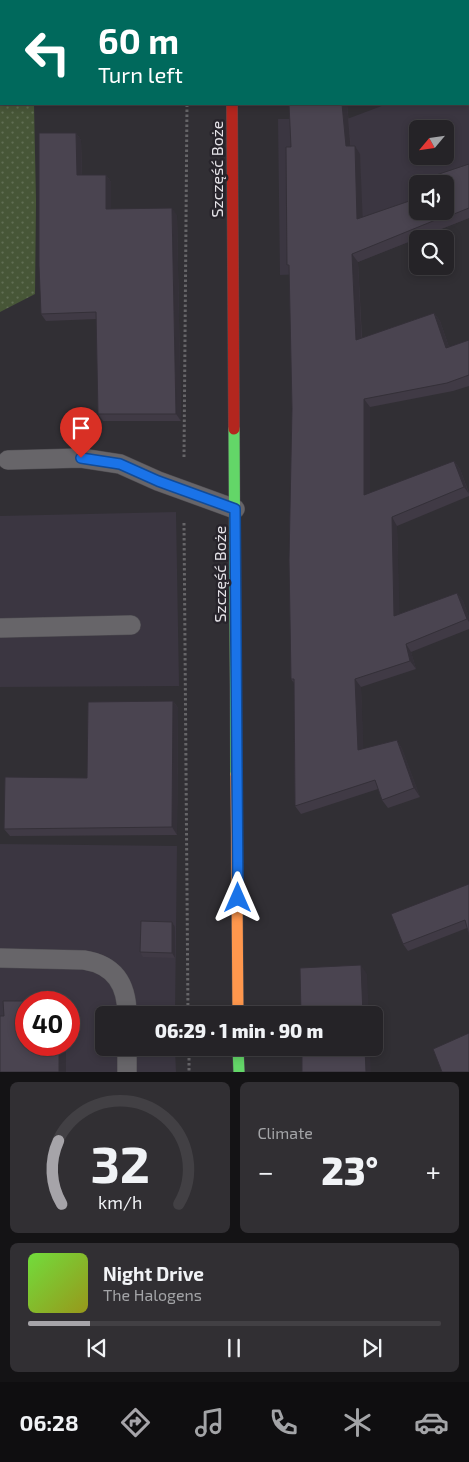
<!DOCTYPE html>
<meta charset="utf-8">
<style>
:root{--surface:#252327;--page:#312f33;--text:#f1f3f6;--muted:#a3a4a7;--line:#424044;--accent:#a6a4a9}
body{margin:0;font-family:"Exo 2",sans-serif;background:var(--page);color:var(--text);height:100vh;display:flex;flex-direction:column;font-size:19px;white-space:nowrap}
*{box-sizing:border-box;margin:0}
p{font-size:16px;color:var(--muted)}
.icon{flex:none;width:28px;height:28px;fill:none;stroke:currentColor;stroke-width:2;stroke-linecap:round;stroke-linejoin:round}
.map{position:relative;height:1072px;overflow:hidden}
.panel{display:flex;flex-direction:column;gap:10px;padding:10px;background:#141315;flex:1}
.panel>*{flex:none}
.guide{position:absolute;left:0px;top:0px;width:470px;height:105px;box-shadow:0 2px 8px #0003,0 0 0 1px var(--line);background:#00695c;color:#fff;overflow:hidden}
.needle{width:32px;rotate:241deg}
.fabs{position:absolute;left:409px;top:120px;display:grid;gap:10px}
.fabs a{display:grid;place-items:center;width:45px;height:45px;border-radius:8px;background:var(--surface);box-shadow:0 2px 8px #0003,0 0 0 1px var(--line);font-size:25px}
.speed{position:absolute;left:15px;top:991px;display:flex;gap:10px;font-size:25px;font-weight:700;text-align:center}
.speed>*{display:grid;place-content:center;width:65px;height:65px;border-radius:50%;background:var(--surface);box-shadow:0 2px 8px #0003,0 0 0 1px var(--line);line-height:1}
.speed .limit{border:8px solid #d22;background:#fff;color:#111}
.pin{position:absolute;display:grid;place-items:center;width:42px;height:42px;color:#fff;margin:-51px -21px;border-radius:50% 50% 50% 0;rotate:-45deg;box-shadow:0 0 5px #0007}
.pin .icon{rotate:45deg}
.me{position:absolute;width:55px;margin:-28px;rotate:0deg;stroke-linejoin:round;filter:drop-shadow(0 0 4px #0008)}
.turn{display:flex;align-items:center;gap:18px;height:105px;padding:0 15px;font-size:22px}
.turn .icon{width:65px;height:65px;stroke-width:2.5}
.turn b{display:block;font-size:35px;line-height:42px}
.big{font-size:38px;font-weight:800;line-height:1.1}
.panel .card{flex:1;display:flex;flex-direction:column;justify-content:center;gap:8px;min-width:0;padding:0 18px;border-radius:8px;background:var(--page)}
.panel .dial{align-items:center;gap:0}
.dial svg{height:130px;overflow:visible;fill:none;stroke:var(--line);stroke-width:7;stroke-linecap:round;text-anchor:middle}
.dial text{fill:var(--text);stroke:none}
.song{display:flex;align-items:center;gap:15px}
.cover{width:60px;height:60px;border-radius:8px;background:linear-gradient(135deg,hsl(100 70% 55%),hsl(60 70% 35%))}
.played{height:5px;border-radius:2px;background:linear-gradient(90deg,var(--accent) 15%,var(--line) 15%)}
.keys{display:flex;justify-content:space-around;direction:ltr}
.heat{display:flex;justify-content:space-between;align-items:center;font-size:28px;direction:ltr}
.panel .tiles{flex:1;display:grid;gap:10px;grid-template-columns:1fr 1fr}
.card:last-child{grid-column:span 2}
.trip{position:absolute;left:95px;top:1006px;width:288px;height:50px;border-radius:8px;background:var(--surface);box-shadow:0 2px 8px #0003,0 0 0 1px var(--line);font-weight:800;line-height:50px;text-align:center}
.menu{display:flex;height:80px;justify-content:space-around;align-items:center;background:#0f0e10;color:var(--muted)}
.menu .icon{width:35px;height:35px}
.menu .current{color:var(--accent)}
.menu b{font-size:22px;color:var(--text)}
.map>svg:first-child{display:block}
.built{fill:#3b3641;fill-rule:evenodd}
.garden{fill:url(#garden-dots)}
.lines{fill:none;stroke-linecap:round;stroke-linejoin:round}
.lane-casing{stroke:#4e4c51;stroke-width:20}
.fast-casing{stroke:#4e4c51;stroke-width:12}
.slow-casing{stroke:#4e4c51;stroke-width:12}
.jam-casing{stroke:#4e4c51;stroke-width:12}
.path{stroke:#666568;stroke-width:3;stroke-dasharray:2.5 2.5;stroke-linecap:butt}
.lane{stroke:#676569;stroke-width:19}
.fast{stroke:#63d668;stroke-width:11}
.slow{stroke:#ff974d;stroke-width:11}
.jam{stroke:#b3261e;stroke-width:11}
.wall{fill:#403a45}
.shaded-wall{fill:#343038}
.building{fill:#4a4450;stroke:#343038}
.route-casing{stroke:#114b97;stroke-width:12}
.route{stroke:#1a73e8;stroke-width:9}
.labels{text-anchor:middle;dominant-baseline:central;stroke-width:5;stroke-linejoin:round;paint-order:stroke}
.street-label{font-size:16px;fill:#e5e3e8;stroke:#27242b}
</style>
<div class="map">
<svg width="469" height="1072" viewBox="0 0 469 1072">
<defs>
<pattern id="garden-dots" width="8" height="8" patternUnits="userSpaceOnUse" patternTransform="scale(1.25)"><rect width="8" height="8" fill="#475637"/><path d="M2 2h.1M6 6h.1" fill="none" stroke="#616e54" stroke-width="1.8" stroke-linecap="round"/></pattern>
</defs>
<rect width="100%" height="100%" fill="#312f34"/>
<g class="built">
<path d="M469,73V218L330,273L280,275L278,119H347L387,104H469ZM418,129H445V156H418ZM418,184H445V211H418Z"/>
<path d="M176,512L179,686L0,687V516Z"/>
<path d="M0,844L177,846L175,1015H104V1048H175L176,1072H0ZM26,1002H69V1045H26Z"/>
</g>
<path class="garden" d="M0,0L45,1H1V104H39L34,105L36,201L35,294L0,312Z"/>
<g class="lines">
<g class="lane-casing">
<g id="lane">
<path d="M8,460L81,458L120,464L158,481L235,509"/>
<path d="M0,628L131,625"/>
<path d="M0,958L84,960C115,965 127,985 127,1015"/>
<path d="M127,1072V1048"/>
</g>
</g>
<g class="fast-casing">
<g id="fast">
<path d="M234,429L236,774"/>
<path d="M238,1048L239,1072"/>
</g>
</g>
<g class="slow-casing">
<g id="slow">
<path d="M231,0V1"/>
<path d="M236,774L238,1015"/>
</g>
</g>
<g class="jam-casing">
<path id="jam" d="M232,104L234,429"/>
</g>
<g class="path">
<path d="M188,1V0"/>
<path d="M184,457L187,104"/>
<path d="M184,523L188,1015"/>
<path d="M189,1048V1072"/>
</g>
<use href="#lane" class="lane"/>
<use href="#fast" class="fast"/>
<use href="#slow" class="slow"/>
<use href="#jam" class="jam"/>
</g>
<g class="wall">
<path d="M360,0H441L436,1H360Z"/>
<path d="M289,104H347L351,146H355L360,154L362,217L418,211L469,164V218L358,262L362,338L434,313L440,321L449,347L469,340V386L453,391L370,407V493L454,461L460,469L469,493V496L397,526L399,614L457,593L463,601L469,617V629L411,652L416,669L361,687L363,749L397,740L402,749L420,797L388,808L382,800L378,789L301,814L295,806L294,683L291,679L292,408L290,268L287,265L291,147Z"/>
<path d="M76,133L81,140L82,175H106L111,182V209L177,215L181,421H103L98,414L97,319L46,321L41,314Z"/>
<path d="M173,701L178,708L177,835L10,836L4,829L87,778Z"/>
<path d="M469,884L467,928L408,951L403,944Z"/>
<path d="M172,922L175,927V958L143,957L140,952Z"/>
</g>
<g class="shaded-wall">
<path d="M342,104H347L351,154L346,146Z"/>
<path d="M76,133L81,140L82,182L77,175Z"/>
<path d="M355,146L360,154L363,227L357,219Z"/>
<path d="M106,175L111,182V216L106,209Z"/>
<path d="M172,208L177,215L181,421L176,414Z"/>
<path d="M352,254L358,262L362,348L356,340Z"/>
<path d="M434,313L440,321L452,356L446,348Z"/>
<path d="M364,399L370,407V503L364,495Z"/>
<path d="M454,461L460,469L469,494L464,487Z"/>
<path d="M392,517L397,526L400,624L394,616Z"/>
<path d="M457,593L463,601L469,617V622L467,619Z"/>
<path d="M406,644L411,652L416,669L410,661Z"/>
<path d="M355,679L361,687L364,758L358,750Z"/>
<path d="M173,701L178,708L177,835L172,827Z"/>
<path d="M397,740L402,749L420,797L414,788Z"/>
<path d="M172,922L175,927V958L172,953Z"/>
<path d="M361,965L367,974L369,1015H363Z"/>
<rect x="59" y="1045" width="7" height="27"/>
<path d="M365,1048H370L371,1072H366Z"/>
</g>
<g class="building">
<rect x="95" y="0" width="78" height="1"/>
<rect x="285" y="0" width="65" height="1"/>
<path d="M360,0H402L397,1H360Z"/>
<path d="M450,0H469V28V1H450Z"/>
<path d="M289,104H342L346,146H355L357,219L418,198V211H435L438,219L352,254L356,340L434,313L446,348L469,340V375L447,383L364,399V495L454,461L464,487L392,517L394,616L457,593L467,619L406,644L410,661L355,679L358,750L397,740L414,788L382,800L375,780L295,806L294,679H291L289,560L292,408L289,265H287L286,147H291Z"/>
<path d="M39,133H76L77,175H106V209L172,208L176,414H98L96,312L41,314L39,266Z"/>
<path d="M469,164V208L439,220L435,211H445V184H426L424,179Z"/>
<path d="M173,701L172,827L4,829L5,777L87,778L88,702Z"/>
<path d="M469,884V935L465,920L403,944L391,914Z"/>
<path d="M141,921L172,922V953L140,952Z"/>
<path d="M361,965L363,1015H301L300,968Z"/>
<path d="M3,1001H59V1002H26V1045H59V1072H0V1016H4Z"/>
<path d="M469,1033V1072H442L433,1049Z"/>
<path d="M302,1048H365L366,1072H302Z"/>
</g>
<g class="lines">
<g class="route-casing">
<path id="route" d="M81,458L120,464L158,481L235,509L238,898"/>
</g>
<use href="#route" class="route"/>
</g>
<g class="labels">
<g class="street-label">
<text transform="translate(216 169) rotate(-90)">Szczęść Boże</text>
<text transform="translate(219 574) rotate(-90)">Szczęść Boże</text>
</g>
</g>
</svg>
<div class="fabs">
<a><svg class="needle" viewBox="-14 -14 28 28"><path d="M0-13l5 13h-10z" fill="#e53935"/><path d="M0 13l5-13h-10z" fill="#a3a4a7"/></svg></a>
<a><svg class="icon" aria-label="sound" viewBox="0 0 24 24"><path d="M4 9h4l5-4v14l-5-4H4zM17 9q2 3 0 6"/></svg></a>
<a><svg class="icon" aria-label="search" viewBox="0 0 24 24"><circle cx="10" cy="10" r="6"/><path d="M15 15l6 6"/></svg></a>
</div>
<div class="speed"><div class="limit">40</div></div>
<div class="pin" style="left:81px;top:458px;background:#d93025"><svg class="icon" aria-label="arrive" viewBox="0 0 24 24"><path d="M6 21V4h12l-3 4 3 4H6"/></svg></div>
<svg class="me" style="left:238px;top:898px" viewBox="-20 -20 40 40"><path d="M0-17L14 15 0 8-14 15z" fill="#1a73e8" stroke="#fff" stroke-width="4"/></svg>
<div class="trip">06:29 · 1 min · 90 m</div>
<div class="guide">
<div class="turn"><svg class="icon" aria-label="left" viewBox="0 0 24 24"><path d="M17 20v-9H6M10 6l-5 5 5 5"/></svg><div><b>60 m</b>Turn left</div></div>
</div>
</div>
<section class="panel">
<div class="tiles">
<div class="card dial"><svg viewBox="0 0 100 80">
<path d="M14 69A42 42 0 1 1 86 69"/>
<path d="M14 69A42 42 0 0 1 12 30" stroke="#a6a4a9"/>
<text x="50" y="56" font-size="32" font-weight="700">32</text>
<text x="50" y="72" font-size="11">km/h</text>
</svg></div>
<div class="card"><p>Climate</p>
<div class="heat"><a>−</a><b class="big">23°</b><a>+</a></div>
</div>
<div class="card">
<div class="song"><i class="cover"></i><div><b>Night Drive</b><p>The Halogens</p></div></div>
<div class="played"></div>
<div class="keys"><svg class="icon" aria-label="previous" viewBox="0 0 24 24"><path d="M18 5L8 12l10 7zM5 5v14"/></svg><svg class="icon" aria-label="pause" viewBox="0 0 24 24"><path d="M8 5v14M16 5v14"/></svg><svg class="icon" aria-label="next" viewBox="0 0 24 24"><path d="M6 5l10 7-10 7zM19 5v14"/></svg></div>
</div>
</div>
</section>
<nav class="menu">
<b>06:28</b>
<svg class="icon current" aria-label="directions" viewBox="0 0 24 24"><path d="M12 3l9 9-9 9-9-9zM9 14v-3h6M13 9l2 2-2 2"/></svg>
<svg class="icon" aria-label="music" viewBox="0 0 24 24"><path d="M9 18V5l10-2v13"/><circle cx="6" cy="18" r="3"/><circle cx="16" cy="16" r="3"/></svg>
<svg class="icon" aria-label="phone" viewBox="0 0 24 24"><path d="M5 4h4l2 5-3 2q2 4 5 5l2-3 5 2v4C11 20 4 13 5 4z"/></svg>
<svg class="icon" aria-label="climate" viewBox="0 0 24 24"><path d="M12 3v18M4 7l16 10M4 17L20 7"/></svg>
<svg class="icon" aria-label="car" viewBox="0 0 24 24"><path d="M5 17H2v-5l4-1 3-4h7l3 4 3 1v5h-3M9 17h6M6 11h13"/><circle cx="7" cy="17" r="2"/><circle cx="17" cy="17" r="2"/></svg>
</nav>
